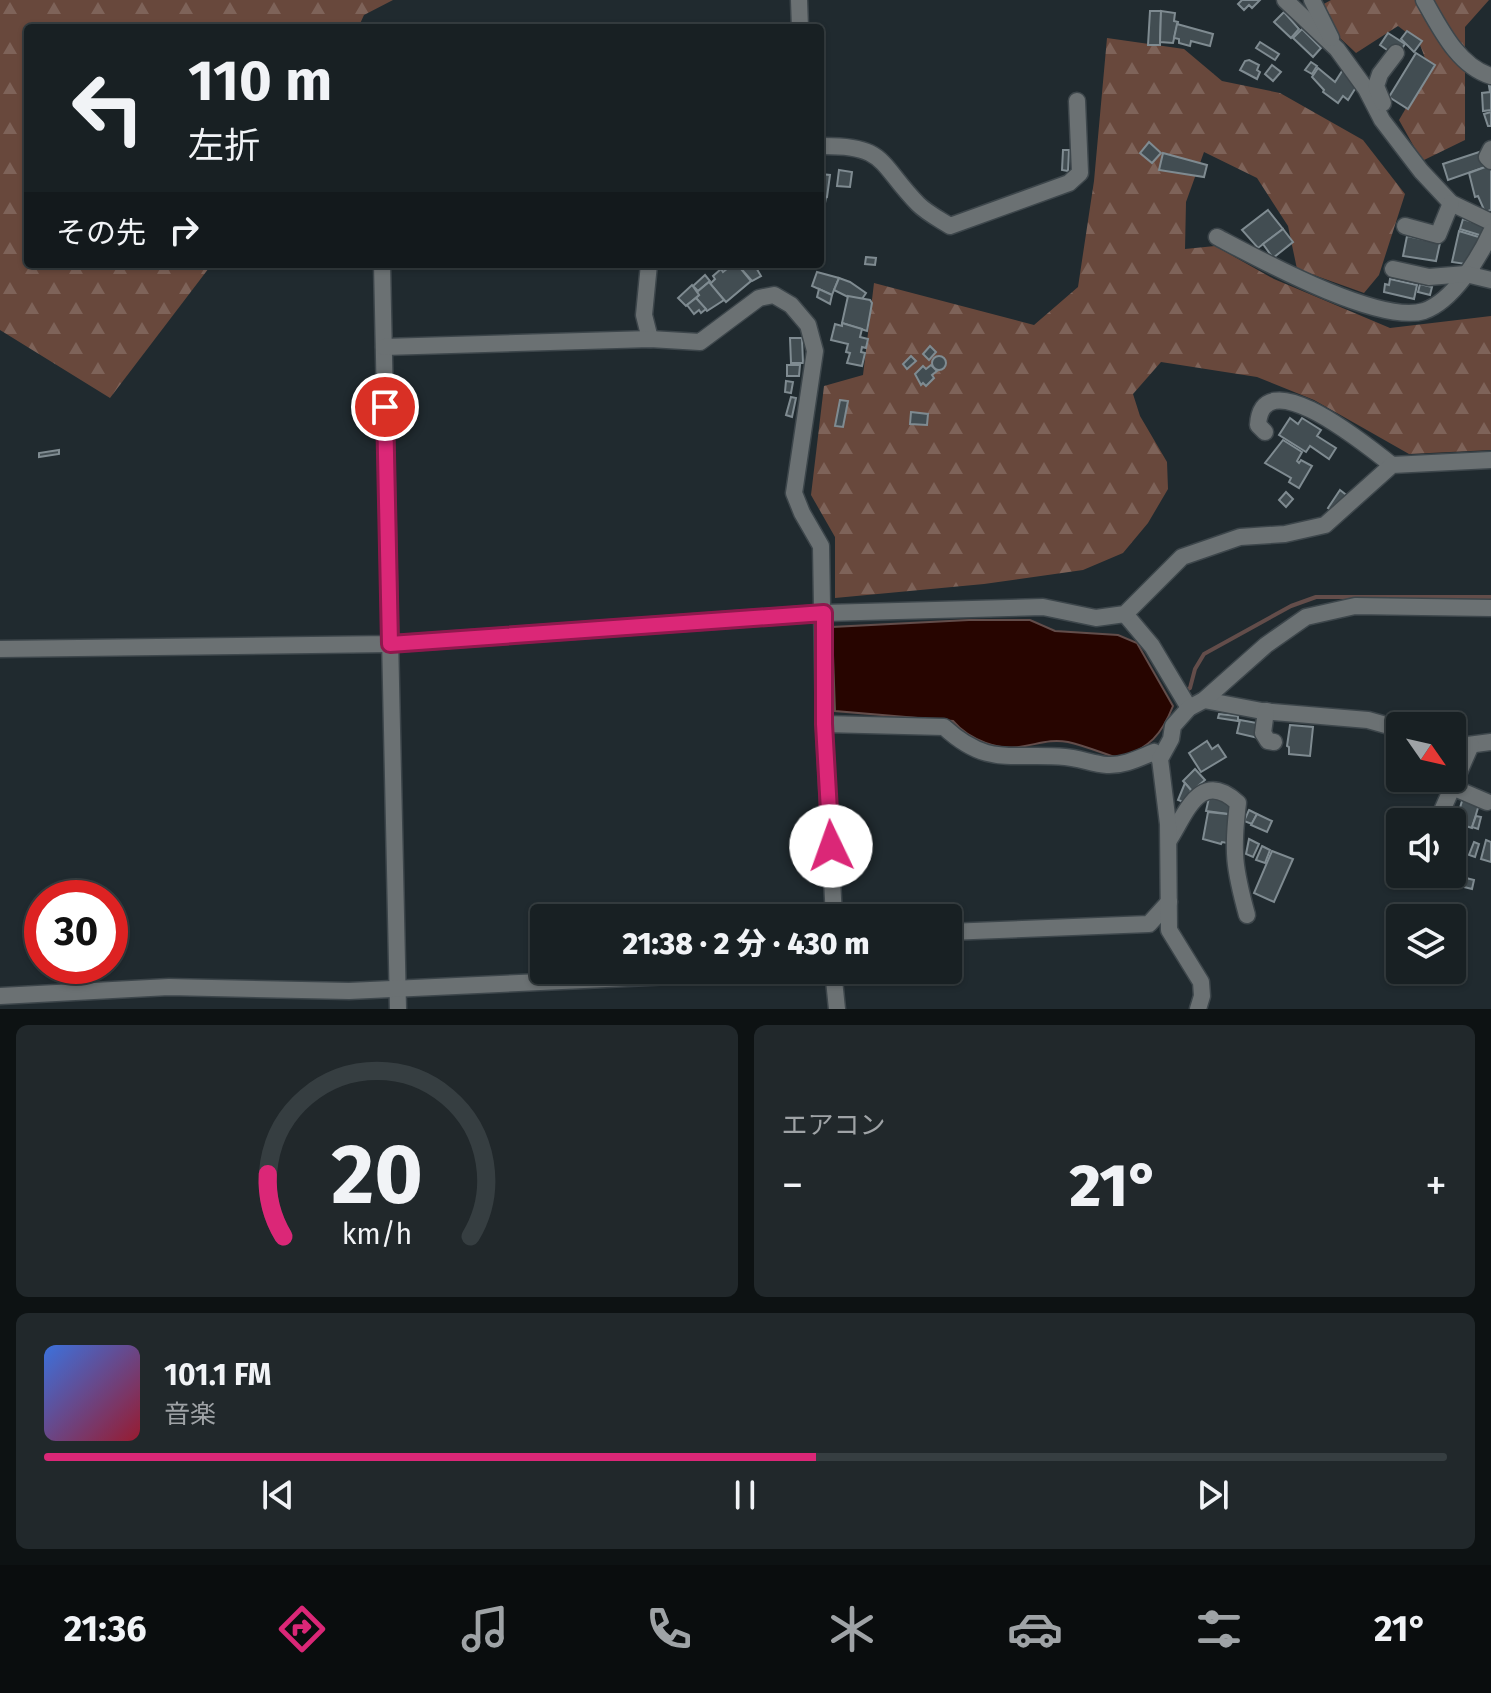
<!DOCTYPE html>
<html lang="ja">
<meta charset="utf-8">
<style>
:root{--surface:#182023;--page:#21282b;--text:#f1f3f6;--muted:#9fa3a6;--line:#363e41;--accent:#db2777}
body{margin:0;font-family:"Fira Sans","Noto Sans JP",sans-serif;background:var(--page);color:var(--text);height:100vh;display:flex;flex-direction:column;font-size:30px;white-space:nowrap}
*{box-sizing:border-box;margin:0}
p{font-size:26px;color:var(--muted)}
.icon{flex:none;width:44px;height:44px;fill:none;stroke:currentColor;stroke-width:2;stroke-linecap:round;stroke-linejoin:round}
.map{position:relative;height:1009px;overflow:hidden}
.details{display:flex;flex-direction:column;gap:16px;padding:16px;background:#0d1213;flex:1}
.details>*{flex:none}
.hud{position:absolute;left:24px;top:24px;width:800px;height:244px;border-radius:8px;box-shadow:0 2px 6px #0004,0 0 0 2px var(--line);background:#182023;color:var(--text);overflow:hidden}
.needle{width:52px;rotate:124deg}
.buttons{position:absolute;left:1386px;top:712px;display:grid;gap:16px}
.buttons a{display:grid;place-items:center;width:80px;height:80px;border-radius:8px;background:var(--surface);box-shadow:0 2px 6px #0004,0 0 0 2px var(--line);font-size:40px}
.speed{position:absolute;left:24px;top:880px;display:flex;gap:16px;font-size:40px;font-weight:700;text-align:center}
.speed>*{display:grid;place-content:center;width:104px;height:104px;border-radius:50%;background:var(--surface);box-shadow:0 2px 6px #0004,0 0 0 2px var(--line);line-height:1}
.speed .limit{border:12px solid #d22;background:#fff;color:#111}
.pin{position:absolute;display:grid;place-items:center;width:68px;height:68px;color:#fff;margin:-34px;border:4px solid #fff;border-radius:50%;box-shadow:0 2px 8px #0007}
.me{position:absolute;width:88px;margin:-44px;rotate:357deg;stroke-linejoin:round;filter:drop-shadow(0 0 6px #0008)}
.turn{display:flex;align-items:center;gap:28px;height:168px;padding:0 32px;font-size:36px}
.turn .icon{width:104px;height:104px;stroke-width:2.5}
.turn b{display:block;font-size:56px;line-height:68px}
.then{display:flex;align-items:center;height:76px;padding:0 32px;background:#0003;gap:16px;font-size:30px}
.big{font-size:60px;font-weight:800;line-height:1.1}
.details .widget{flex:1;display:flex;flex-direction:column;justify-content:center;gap:12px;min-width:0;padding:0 28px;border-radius:12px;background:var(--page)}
.details .dial{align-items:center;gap:0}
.dial svg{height:208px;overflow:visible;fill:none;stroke:var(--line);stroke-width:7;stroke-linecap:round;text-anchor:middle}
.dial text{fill:var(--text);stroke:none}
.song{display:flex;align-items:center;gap:24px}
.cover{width:96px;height:96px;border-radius:12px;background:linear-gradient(135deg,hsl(220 70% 55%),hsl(350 70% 35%))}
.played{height:8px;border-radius:4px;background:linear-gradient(90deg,var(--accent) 55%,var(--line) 55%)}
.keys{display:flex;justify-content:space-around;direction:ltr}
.heat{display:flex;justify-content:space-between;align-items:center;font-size:44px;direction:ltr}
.details .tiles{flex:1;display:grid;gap:16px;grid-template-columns:1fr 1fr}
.widget:last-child{grid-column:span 2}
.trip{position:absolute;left:530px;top:904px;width:432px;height:80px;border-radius:8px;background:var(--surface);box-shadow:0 2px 6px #0004,0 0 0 2px var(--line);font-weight:800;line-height:80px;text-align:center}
.dock{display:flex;height:128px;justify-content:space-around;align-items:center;background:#0a0d0e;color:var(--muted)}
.dock .icon{width:56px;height:56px}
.dock .selected{color:var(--accent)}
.dock b{font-size:36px;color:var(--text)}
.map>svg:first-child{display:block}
.forest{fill:url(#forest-firs)}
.water{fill:#270500;stroke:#634d4a;stroke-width:2}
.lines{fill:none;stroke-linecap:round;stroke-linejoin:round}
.stream{stroke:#634d4a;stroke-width:4}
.building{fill:#424d52;stroke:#7f8b91;stroke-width:2}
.minor-casing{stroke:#3d464b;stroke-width:19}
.minor{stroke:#6b7173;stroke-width:16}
.route-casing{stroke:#8e194d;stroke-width:20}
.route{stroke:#db2777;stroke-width:14}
</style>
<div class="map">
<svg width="1491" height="1009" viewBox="0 0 1491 1009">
<defs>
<pattern id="forest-firs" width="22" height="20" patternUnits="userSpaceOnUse" patternTransform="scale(2)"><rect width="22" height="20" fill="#68483c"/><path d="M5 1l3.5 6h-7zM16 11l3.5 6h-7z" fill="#7e6359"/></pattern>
</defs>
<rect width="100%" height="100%" fill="#202a2f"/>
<g class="forest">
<path d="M0,0H393L364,15L358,28H28V264H212L110,398L0,330Z"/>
<path d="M1331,0H1489L1465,27V140L1422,161L1399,120L1429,69L1419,42L1398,26L1356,53L1339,37L1320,6Z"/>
<path d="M1107,38L1184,49L1222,81L1280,93L1363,140L1405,194L1379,275L1364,293L1297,269L1288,226L1257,178L1204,152L1186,202L1185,249L1215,246L1274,279L1390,328L1491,316V450L1409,454L1314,400L1257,377L1161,362L1133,394L1140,416L1167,462L1168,489L1148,523L1123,553L1083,570L984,584L835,598V537L811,495L824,386L863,375L874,283L1034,325L1078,287L1094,181Z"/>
</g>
<path class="water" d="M969,620H1030L1055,631L1118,635L1137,643L1173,706C1161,736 1150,746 1121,759C1104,754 1086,746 1068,742C1052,739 1041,743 1025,746C1000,752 969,740 953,721L835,711L832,627Z"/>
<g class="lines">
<path class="stream" d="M1185,691L1190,688L1195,669L1204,654L1291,606L1316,597H1491"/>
</g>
<g class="building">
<path d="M1242,0H1260L1252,8L1249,5L1244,10L1238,4Z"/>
<path d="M1150,11H1161L1160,45H1148Z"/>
<path d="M1161,11L1175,13L1174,21L1178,22L1173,43L1160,42Z"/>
<path d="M1284,12L1299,29L1291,38L1274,22Z"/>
<path d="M1177,24L1213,34L1210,46L1191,41L1190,46L1179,43V39L1174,38Z"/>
<path d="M1302,29L1321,48L1313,57L1293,38Z"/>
<path d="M1407,31L1422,41L1414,52L1401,39Z"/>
<path d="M1388,33L1405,44L1393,62L1390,52L1380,45Z"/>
<path d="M1260,42L1279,54L1275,60L1256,48Z"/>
<path d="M1416,53L1435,65L1408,109L1389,97Z"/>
<path d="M1249,60L1259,65L1257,70L1260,72L1257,79L1240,70L1245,61Z"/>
<path d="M1311,62L1317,66L1312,74L1305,70Z"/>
<path d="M1272,65L1281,72L1273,81L1265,74Z"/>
<path d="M1318,68L1335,82L1344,68L1360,81L1348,100L1343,96L1338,103L1323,92L1324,90L1312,77Z"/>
<path d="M1489,86H1491V110L1483,111L1482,93L1490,92Z"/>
<path d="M1491,112V126H1488L1484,114Z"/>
<path d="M1149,142L1161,153L1152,163L1140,153Z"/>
<path d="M1488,149L1491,165L1448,180L1443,164Z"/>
<path d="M1063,150H1069L1068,171L1062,170Z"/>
<path d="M1163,153L1207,165L1204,177L1159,170Z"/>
<path d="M1491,165V210L1485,212L1478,196L1475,197L1469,173Z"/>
<path d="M839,170L852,172L850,187L837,186Z"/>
<path d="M820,174L830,175L827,197L823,196L820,211Z"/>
<path d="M823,196L826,197L823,216L820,215Z"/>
<path d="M1268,210L1283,229L1258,248L1242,230Z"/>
<path d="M1463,219L1489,227L1486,237L1460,229Z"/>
<path d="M1283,229L1293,242L1273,258L1263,244Z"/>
<path d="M1459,231L1482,238L1472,265L1452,262Z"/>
<path d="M1407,236L1440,243L1436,261L1403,256Z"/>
<path d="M866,257L876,258L875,265L865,264Z"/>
<path d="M733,264H737L751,281L726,302L710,284L715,279L713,276L721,269L723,272Z"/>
<path d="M737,264H754L761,276L752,281Z"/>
<path d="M817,272L839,278L832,295L812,286Z"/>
<path d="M705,275L710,281L698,291L693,286Z"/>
<path d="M839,278L850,282L866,293L862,299L848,297L834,290Z"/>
<path d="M1390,279L1417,285L1414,299L1384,292L1385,284L1389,285Z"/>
<path d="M709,282L724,300L707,311L696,298L699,295L697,292Z"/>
<path d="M1420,284L1432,287L1430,295L1418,292Z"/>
<path d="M692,285L699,295L686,306L678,298Z"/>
<path d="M819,289L832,295L830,304L817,297Z"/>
<path d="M848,296L870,300L872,303L867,331L842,323Z"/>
<path d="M696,298L706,309L701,313L699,310L694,314L687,305Z"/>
<path d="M842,323L862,329L860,337L868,339L866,348L862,347L861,352L865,353L862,366L847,363L850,353L846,352L848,344L831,340L835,324L842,326Z"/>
<path d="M790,338H802L803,363H791Z"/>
<path d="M930,346L936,352L929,360L923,354Z"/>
<path d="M911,356L916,361L907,369L903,364Z"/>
<circle cx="939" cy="363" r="7"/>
<path d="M787,365H800L799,376H787Z"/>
<path d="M931,365L937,371L932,375L934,378L926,386L923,383L921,385L915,374L923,366L926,369Z"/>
<path d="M786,381L793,382L791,393L785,392Z"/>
<path d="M791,397L796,398L792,417L786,415Z"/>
<path d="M840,400L848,401L843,427L835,426Z"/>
<path d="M911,412L928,414L927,425L910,424Z"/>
<path d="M1290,418L1298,424L1302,418L1321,430L1317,436L1336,448L1329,459L1310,446L1306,452L1279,435Z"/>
<path d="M1283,440L1302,452L1297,461L1299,463L1301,460L1312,466L1299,488L1289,482L1291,478L1265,463Z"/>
<path d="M59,450V454L39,457V453Z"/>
<path d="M1340,490L1349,497L1332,511L1328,508Z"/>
<path d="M1286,492L1293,499L1286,507L1279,500Z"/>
<path d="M1219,714L1238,716V721L1218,718Z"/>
<path d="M1240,720L1257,723L1258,738L1237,733Z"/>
<path d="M1290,725L1313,727L1310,756L1289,754V747L1287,746Z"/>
<path d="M1207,741L1212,749L1218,745L1226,757L1201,772L1189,753Z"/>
<path d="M1195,769L1205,780L1192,791L1183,781Z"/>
<path d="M1185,783L1191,790L1186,803L1178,800Z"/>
<path d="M1210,793L1232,798L1236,815L1206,811Z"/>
<path d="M1466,799L1480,801L1472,828L1456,823L1457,818L1453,817L1455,809L1459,811L1462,801Z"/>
<path d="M1249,810L1257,814L1252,824L1244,821Z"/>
<path d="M1208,812L1236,815L1234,844L1222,842L1221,844L1203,839Z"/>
<path d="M1257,814L1272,821L1267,832L1251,825Z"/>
<path d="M1476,816L1481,817L1478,829L1472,827Z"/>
<path d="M1249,839L1259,844L1253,857L1246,854Z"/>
<path d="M1486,840L1491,842V862L1481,859Z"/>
<path d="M1474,842L1479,844L1475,857L1469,855Z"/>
<path d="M1262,846L1270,850L1265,863L1256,860Z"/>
<path d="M1272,851L1293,859L1274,902L1254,893Z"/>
<path d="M1458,876L1474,880L1472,889L1456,885Z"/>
<path d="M1426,970L1438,973L1435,980L1424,975Z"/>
</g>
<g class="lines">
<g class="minor-casing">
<g id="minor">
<path d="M799,0L800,28"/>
<path d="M1285,0L1337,49L1366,89L1382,120L1421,171L1451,203L1491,222"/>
<path d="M1312,0L1331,38"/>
<path d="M1424,0C1440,28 1458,66 1491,76"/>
<path d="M1383,103L1376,86L1380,74L1396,53"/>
<path d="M820,146C887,145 878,163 918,204C927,213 939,219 950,226L1069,183L1080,173L1077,101"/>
<path d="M1491,149L1487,157L1491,161"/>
<path d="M1405,226L1438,235L1451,203"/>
<path d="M1217,237C1259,259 1379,325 1424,311C1453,301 1479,258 1491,232"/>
<path d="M382,264L398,1009"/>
<path d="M649,264L644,315L650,339"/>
<path d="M1393,269L1429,277L1466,274L1491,280"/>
<path d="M384,347L650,339L700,342L759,298L774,295L791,305L808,325L815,351L794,493L802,513L821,546L824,724L834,918"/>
<path d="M1265,432L1258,425C1262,357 1372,450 1392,465"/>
<path d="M1125,614L1152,646L1189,708"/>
<path d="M0,649L390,644L824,613L1043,607L1096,618L1125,614L1182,557L1240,537L1285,534L1325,525L1392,465L1491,460"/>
<path d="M1204,700L1262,711L1368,720L1400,729"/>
<path d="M1266,711L1263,733L1268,741L1274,742"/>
<path d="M824,724L944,727C989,768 1011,752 1065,757C1079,758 1093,764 1107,765C1124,766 1139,758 1154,752L1160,759"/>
<path d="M1452,742L1468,745L1491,742"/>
<path d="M1452,787L1487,802"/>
<path d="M1441,822V813L1471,745"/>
<path d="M1169,840C1186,814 1200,768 1238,803C1232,851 1234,868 1247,915"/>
<path d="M948,932L1149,924L1169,902"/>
<path d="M833,970L837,1009"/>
<path d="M0,996L169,987L349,991L800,970"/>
<path d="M1198,1009L1202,996L1201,982L1169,930L1168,824L1160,759L1171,739L1173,726L1189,708L1204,700L1266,645L1306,617L1355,606L1491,608"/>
</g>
</g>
<use href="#minor" class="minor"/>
</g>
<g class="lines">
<g class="route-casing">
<path id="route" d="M385,407L390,644L824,613V724L831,846"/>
</g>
<use href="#route" class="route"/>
</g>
</svg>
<div class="buttons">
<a><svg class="needle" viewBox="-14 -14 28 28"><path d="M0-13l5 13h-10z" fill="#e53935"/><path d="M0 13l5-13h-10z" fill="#9fa3a6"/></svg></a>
<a><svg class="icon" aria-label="sound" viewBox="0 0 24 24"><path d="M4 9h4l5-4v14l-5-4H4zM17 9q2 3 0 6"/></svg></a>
<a><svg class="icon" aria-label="layers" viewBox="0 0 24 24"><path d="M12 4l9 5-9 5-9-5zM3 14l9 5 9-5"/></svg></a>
</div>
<div class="speed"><div class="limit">30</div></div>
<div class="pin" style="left:385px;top:407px;background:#d93025"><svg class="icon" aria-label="arrive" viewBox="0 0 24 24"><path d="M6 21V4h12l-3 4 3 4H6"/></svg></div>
<svg class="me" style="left:831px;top:846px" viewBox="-20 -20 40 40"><circle r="19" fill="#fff"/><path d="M0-13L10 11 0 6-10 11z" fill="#db2777"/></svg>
<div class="trip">21:38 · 2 分 · 430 m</div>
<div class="hud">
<div class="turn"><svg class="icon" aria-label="left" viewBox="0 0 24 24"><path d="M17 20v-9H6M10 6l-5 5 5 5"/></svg><div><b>110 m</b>左折</div></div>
<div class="then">その先<svg class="icon" aria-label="right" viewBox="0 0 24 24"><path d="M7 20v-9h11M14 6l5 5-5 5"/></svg></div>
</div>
</div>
<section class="details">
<div class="tiles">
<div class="widget dial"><svg viewBox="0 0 100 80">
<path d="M14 69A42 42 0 1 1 86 69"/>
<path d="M14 69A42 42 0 0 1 8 45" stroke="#db2777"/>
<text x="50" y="56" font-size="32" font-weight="700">20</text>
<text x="50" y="72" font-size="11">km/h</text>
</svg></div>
<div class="widget"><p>エアコン</p>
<div class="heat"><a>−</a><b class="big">21°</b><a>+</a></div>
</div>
<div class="widget">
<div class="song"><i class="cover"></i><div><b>101.1 FM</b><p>音楽</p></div></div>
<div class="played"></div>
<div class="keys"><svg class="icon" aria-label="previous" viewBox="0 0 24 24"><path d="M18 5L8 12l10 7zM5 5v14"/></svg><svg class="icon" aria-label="pause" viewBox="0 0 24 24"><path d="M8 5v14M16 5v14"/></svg><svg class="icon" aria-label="next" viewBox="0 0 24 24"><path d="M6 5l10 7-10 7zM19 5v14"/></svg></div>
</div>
</div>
</section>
<nav class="dock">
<b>21:36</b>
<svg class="icon selected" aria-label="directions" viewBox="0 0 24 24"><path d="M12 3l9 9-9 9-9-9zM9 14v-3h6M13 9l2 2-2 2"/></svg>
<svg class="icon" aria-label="music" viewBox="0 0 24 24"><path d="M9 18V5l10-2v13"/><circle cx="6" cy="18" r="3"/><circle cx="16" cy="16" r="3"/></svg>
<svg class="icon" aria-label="phone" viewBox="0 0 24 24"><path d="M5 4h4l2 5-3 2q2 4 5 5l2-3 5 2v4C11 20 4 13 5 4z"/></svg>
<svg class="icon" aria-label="climate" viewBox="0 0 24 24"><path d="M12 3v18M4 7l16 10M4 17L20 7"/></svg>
<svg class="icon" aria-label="car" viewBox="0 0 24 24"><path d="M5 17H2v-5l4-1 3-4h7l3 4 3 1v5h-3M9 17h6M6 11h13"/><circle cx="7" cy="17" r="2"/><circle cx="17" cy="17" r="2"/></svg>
<svg class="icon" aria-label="filters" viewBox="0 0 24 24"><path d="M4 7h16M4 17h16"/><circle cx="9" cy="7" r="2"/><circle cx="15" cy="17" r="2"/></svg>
<b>21°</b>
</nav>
